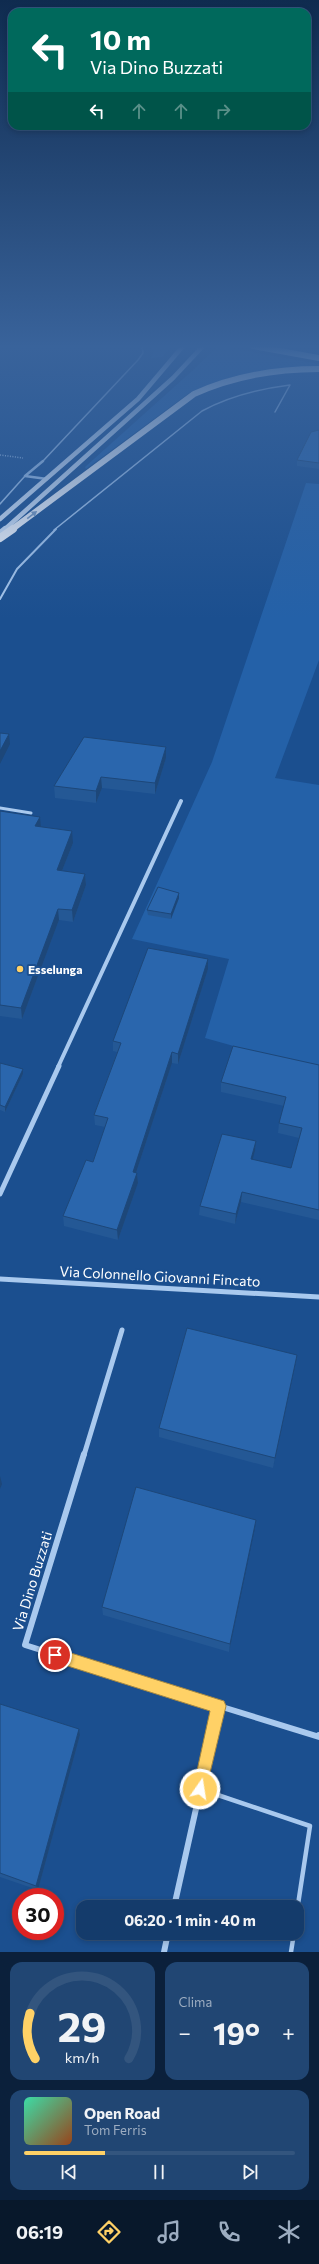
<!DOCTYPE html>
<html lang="it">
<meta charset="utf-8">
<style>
:root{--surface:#143b6b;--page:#214673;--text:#f1f3f6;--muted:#9dadc1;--line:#33557e;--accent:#ffd166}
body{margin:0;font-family:Commissioner,sans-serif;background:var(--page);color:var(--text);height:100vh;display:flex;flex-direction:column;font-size:15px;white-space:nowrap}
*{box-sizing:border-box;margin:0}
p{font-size:13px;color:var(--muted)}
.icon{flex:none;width:22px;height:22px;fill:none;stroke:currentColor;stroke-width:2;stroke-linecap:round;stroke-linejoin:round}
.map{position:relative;height:1952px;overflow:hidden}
.sheet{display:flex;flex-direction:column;gap:10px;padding:10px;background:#0b203b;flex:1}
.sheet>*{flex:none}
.banner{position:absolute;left:8px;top:8px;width:303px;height:122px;border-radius:12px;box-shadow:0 2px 6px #0003,0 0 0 1px var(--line);background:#00695c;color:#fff;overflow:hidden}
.speed{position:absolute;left:12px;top:1888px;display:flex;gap:8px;font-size:20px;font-weight:700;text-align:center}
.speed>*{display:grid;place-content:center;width:52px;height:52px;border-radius:50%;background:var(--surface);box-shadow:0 2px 6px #0003,0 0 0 1px var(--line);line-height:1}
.speed .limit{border:6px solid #d22;background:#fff;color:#111}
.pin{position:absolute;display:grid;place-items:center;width:34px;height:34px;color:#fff;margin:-17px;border:2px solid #fff;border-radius:50%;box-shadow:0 1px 4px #0007}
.me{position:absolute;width:44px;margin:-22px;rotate:13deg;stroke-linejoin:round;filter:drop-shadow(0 0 3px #0008)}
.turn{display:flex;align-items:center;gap:14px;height:84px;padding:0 16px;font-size:18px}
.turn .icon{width:52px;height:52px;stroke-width:2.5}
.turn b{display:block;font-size:28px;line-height:34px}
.lanes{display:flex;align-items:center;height:38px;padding:0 16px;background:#0003;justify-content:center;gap:20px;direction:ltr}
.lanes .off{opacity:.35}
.big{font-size:30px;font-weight:700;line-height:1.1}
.sheet .card{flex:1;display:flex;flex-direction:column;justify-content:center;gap:6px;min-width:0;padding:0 14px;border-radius:12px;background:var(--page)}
.sheet .dial{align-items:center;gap:0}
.dial svg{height:104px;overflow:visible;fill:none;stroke:var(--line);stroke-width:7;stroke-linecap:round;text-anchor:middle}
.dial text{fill:var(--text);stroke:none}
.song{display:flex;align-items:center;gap:12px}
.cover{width:48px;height:48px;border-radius:6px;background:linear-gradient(135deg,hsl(160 70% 55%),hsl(20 70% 35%))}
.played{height:4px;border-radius:2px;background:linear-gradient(90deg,var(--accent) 30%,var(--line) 30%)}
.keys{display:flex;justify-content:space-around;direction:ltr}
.heat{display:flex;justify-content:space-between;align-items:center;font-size:22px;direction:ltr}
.sheet .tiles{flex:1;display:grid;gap:10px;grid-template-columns:1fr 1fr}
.card:last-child{grid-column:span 2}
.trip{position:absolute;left:76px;top:1900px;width:228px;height:40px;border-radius:12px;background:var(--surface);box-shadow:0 2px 6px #0003,0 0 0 1px var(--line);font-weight:700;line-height:40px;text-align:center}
.tab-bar{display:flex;height:64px;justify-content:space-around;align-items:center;background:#08182b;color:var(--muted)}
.tab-bar .icon{width:28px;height:28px}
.tab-bar .selected{color:var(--accent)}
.tab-bar b{font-size:18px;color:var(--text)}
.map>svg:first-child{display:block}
.green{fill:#2461a8}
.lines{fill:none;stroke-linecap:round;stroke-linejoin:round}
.path{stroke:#a9c9ee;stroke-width:1.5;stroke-dasharray:1 1.5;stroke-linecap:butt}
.service-far3{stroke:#a9c9ee;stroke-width:1.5}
.service-far2{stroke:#a9c9ee;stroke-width:2}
.service-far1{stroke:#a9c9ee;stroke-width:3}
.service{stroke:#a9c9ee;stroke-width:4.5}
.minor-far3{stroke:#a9c9ee;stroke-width:2.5}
.minor-far2{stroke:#a9c9ee;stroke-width:4}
.minor-far1{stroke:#a9c9ee;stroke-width:5}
.minor{stroke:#a9c9ee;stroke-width:6}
.secondary-far1{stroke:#d6e6fa;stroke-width:4.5}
.secondary{stroke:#d6e6fa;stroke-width:6}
.trunk-far1{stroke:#f8faff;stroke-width:6}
.trunk{stroke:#f8faff;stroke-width:8}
.wall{fill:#245895}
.shaded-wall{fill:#1d4779}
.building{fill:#2a66ad;stroke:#1d4779}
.oneway{fill:#7e9cc1}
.route{fill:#ffd166;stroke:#a68842}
.poi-dot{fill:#ffd166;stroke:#1b4f8f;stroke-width:1.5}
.labels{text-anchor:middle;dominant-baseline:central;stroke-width:4;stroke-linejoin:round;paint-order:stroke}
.poi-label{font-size:12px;font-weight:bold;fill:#fff;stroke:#1b4f8f;text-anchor:start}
.near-street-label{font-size:14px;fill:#fff;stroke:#1b4f8f}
</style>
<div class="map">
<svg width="319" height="1952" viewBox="0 0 319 1952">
<rect width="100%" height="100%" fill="#1b4f8f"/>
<g class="green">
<path d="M150,346H168L170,348L162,357L151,358L153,352Z"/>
<path d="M218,346L319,364V367L239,375L216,382L189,393L86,469L85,467L192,371Z"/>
<path d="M306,483L319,484V660L275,778L319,785V1070L205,1038L229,959L132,939L212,762Z"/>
</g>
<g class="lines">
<path class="path" d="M0,455L23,458"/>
<g class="service-far3">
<path d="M43,461L138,360L143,353L142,346"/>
<path d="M0,504L25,476"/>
<path d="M54,530L202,411C230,396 258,389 290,385L275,412"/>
</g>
<path class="service-far2" d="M0,599L17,569L56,529"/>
<path class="service-far1" d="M0,808L31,813"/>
<g class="service">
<path d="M200,1789L310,1826L297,1911"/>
<path d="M291,1952L294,1933"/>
</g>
<path class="minor-far3" d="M43,461L25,476L47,479"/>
<path class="minor-far2" d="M58,1067L181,801"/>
<g class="minor-far1">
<path d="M0,1194L59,1066"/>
<path d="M0,1279L319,1297"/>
<path d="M84,1455L122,1330"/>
</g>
<g class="minor">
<path d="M84,1454L25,1645L219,1706"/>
<path d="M174,1907L219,1706L319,1737V1735"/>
<path d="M164,1952L168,1933"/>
</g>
<g class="secondary-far1">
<path d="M0,519L138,399L183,346"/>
<path d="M4,530L173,378L203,346"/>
</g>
<path class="secondary" d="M0,533L5,529"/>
<g class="trunk-far1">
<path d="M253,346L319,358"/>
<path d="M11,530L194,394C234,376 275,369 319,369"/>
</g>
<path class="trunk" d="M0,538L13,529"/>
</g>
<g class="wall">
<path d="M319,430V469L297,466V460Z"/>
<path d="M166,747V758L155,794L102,788L96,803L55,798L54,786Z"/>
<path d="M0,811L41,827L73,843L62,871L85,874L86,885L73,922L59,920L22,1019L0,1016Z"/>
<path d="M179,893V898L171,919L148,915L147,910Z"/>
<path d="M208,969L178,1064L172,1063L136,1173H137L138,1183L118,1240L64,1226L63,1216L93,1162L105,1127L95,1125L94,1115L117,1052L113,1051V1041Z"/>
<path d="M0,1063L23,1069V1074L5,1112L0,1110Z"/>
<path d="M319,1065V1220L241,1202L235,1224L199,1215L200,1206L256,1141L255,1151L252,1160L291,1168L299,1138L278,1133L279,1123L284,1106L221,1092V1082Z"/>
<path d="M297,1355L273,1468L159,1437V1428Z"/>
<path d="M256,1520L229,1652L103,1615L102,1607Z"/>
<path d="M0,1704L79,1729L80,1735L38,1890L0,1877Z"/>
</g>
<g class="shaded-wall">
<path d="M9,734L10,744L0,764V751Z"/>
<path d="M166,747V758L155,794V783Z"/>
<path d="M101,777L102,788L96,803V791Z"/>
<path d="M40,817L41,828L35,826Z"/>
<path d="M72,831L73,843L58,881L57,870Z"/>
<path d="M85,874L86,885L73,922L72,910Z"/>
<path d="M179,893V898L171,919V914Z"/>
<path d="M58,909L59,920L22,1019L21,1008Z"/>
<path d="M208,959V969L178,1064V1054Z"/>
<path d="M172,1052V1063L133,1182V1172Z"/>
<path d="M23,1069V1074L5,1112V1107Z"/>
<path d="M256,1141L255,1151L250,1169L251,1159Z"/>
<path d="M137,1173L138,1183L118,1240L117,1230Z"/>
<path d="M242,1192L241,1202L235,1224L236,1214Z"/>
<path d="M297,1355L295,1366L273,1468L275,1458Z"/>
<path d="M0,1476L2,1484L0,1489Z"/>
<path d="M256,1520L255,1528L229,1652L230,1644Z"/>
<path d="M79,1729L80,1735L38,1890L36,1886Z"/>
</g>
<g class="building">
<path d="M319,430V463L297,460L311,432Z"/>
<path d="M0,733L9,734L0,751Z"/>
<path d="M84,737L166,747L155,783L101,777L96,791L54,786Z"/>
<path d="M0,811L40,817L35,826L72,831L57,870L85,874L72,910L58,909L21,1008L0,1005Z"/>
<path d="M158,887L179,893L171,914L147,910Z"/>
<path d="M148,948L208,959L178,1054L172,1052L133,1172L137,1173L117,1230L63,1216L86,1160L93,1162L108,1118L94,1115L121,1043L113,1041Z"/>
<path d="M233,1046L319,1065V1210L242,1192L236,1214L200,1206L222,1134L256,1141L251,1159L291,1168L302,1128L279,1123L286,1097L221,1082Z"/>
<path d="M0,1063L23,1069L5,1107L0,1105Z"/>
<path d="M187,1328L297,1355L275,1458L159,1428Z"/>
<path d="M136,1487L256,1520L230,1644L102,1607Z"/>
<path d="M0,1704L79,1729L36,1886L0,1873Z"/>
</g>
<defs><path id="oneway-solid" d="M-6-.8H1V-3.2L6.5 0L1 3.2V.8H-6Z"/></defs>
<use class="oneway" href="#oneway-solid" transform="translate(32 515) rotate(-37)"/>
<linearGradient id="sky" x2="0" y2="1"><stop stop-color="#0f2b4f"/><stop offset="0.56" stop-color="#39639b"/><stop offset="1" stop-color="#39639b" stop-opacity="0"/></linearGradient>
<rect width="319" height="619" fill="url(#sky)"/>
<path class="route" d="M55,1648L224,1701L226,1706L205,1794L200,1796L195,1794L193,1789L210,1711L55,1662L50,1660L48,1655L50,1650Z"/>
<circle class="poi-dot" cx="20" cy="969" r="4"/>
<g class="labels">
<g class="poi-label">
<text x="28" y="969">Esselunga</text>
</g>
<g class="near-street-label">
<text transform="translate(160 1276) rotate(3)">Via Colonnello Giovanni Fincato</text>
<text transform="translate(32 1581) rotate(-73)">Via Dino Buzzati</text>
</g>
</g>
</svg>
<div class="speed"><div class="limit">30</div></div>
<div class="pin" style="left:55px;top:1655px;background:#d93025"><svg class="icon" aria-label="arrive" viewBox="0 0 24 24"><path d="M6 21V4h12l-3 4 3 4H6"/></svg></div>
<svg class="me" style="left:200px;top:1789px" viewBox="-20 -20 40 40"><circle r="17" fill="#ffd166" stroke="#fff" stroke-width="3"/><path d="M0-11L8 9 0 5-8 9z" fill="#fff"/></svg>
<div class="trip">06:20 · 1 min · 40 m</div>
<div class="banner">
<div class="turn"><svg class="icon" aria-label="left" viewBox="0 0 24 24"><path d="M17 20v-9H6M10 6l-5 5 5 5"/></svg><div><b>10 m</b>Via Dino Buzzati</div></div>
<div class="lanes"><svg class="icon" aria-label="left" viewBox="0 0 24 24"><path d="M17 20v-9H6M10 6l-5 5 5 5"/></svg><svg class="icon off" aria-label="ahead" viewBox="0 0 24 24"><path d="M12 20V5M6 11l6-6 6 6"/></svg><svg class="icon off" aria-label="ahead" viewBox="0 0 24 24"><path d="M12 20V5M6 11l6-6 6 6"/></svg><svg class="icon off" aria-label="right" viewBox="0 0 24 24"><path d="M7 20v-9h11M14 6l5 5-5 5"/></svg></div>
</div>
</div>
<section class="sheet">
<div class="tiles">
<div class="card dial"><svg viewBox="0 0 100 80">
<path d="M14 69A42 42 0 1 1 86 69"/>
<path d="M14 69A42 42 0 0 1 10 34" stroke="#ffd166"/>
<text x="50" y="56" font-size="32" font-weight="700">29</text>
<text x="50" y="72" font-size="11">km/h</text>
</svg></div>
<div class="card"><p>Clima</p>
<div class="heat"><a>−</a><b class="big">19°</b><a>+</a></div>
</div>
<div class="card">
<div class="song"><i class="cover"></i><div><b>Open Road</b><p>Tom Ferris</p></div></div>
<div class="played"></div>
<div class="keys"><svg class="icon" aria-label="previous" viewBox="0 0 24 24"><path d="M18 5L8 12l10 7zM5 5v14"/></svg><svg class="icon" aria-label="pause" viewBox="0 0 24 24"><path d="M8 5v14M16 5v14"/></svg><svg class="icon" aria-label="next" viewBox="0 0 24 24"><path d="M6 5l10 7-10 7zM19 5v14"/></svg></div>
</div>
</div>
</section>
<nav class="tab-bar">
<b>06:19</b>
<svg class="icon selected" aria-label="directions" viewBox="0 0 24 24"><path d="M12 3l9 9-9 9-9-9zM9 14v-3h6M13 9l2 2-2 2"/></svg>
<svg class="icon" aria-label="music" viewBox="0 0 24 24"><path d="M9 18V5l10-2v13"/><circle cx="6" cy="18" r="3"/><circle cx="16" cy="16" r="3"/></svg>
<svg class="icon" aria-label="phone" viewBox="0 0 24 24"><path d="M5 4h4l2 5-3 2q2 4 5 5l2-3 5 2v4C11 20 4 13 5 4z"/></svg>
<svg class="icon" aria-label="climate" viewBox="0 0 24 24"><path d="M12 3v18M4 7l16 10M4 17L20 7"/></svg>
</nav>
